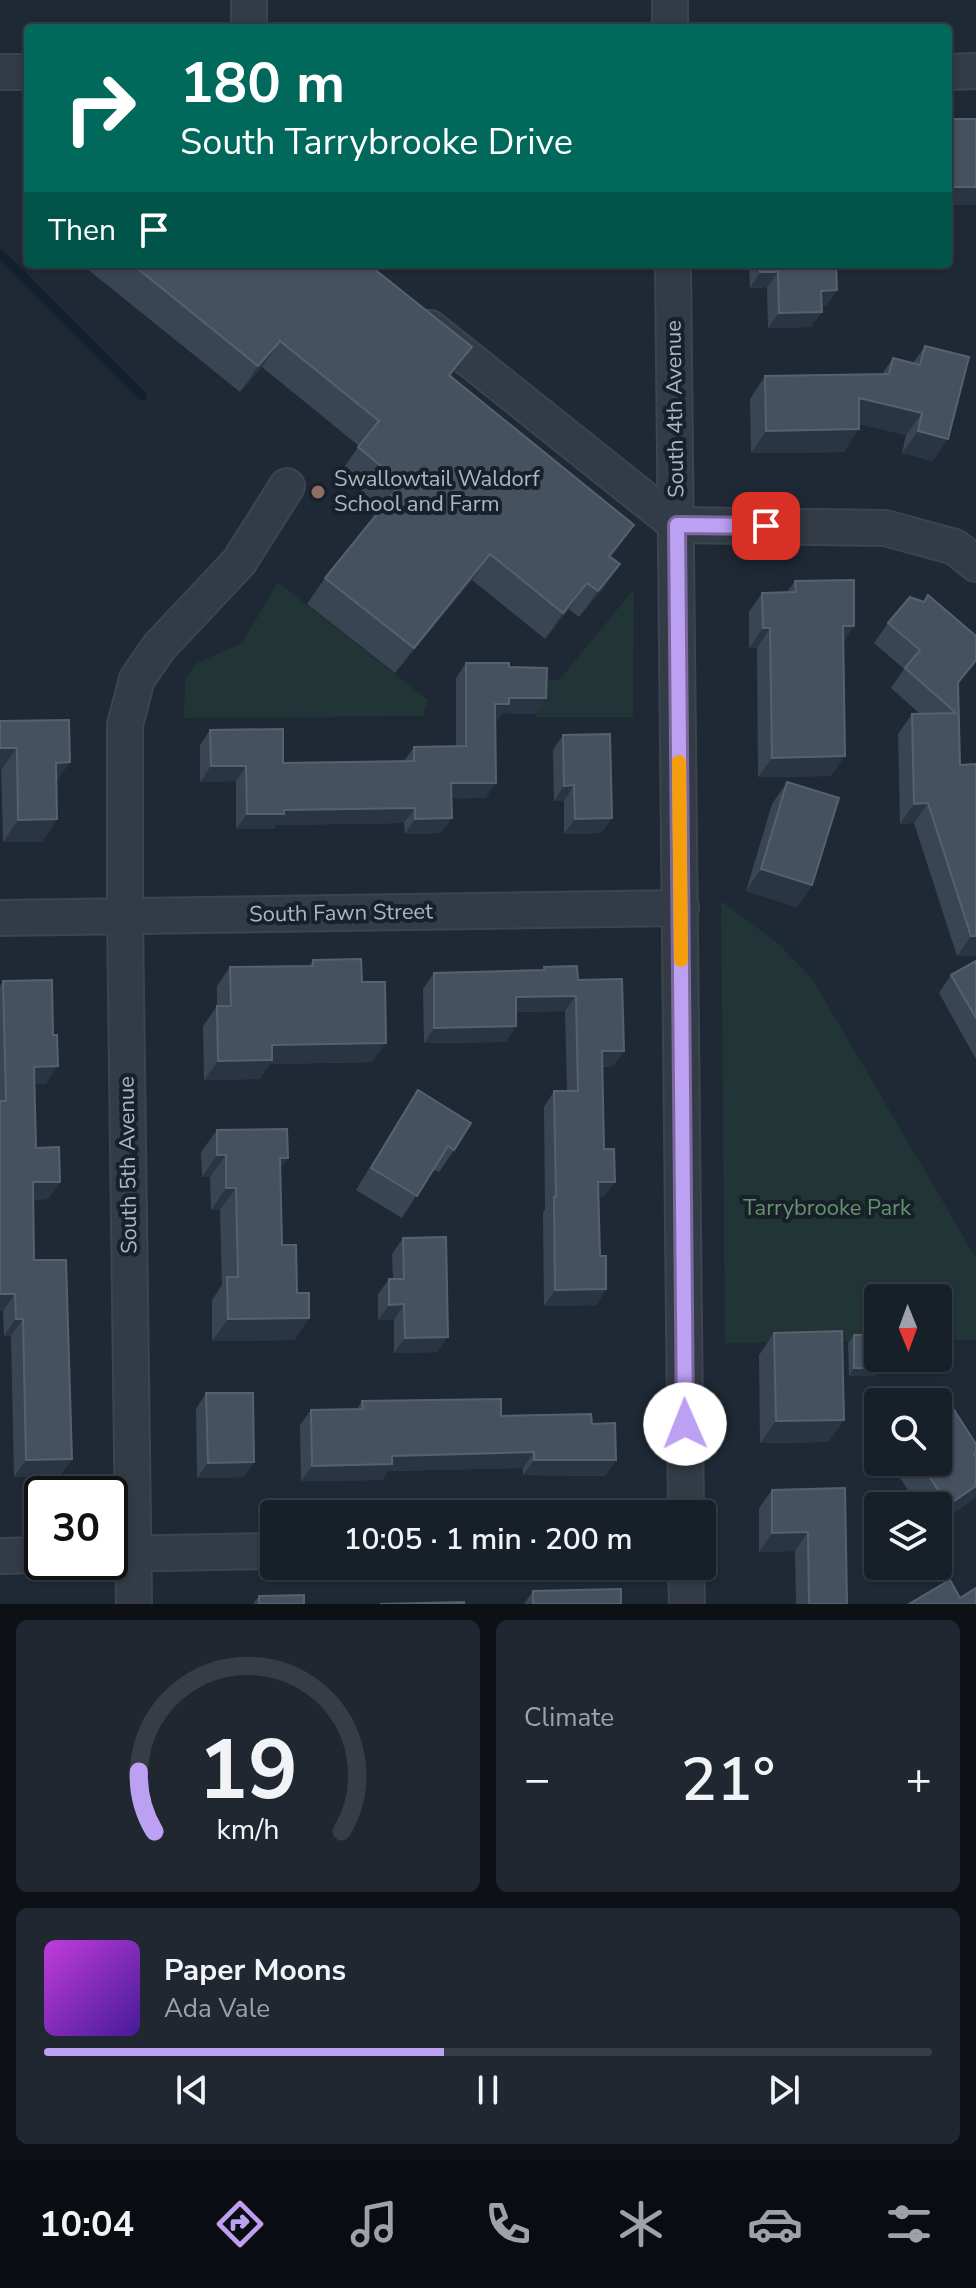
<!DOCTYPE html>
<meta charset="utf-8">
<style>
:root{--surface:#171f28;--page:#202730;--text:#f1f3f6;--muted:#9ea2a8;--line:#363d45;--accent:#bca0f2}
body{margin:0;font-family:"Nunito Sans",sans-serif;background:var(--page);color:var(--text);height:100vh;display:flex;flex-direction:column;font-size:30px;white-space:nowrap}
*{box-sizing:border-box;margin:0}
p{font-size:26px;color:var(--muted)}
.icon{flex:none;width:44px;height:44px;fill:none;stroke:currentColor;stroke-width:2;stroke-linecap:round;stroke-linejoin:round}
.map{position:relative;height:1604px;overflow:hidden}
.details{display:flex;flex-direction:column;gap:16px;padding:16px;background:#0d1116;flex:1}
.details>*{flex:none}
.hud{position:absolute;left:24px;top:24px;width:928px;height:244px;border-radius:8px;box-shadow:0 2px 6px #0004,0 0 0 2px var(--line);background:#00695c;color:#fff;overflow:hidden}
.needle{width:52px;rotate:179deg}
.fabs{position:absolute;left:864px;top:1284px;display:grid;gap:16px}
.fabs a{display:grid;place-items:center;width:88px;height:88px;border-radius:8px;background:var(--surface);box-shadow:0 2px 6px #0004,0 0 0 2px var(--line);font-size:40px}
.speed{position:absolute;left:24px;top:1476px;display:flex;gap:16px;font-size:40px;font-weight:700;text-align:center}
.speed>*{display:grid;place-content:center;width:104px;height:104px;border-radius:50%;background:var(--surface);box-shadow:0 2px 6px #0004,0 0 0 2px var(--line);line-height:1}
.speed .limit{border:4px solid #111;border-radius:12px;background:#fff;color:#111}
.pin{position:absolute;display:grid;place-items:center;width:68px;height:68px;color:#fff;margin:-34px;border-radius:16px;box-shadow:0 4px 12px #0006}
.me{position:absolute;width:88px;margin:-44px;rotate:359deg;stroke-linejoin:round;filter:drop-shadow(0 0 6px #0008)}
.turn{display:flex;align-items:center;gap:28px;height:168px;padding:0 24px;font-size:36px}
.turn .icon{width:104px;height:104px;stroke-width:2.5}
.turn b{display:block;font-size:56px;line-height:68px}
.then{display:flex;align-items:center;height:76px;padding:0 24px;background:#0003;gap:16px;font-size:30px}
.big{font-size:60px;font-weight:600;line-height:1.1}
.details .card{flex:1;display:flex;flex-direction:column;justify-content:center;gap:12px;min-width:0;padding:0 28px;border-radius:12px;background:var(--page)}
.details .dial{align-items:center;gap:0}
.dial svg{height:208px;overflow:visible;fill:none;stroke:var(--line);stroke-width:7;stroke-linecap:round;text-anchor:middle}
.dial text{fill:var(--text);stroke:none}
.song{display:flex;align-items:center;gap:24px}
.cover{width:96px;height:96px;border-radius:12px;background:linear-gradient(135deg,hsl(290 70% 55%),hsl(260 70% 35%))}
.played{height:8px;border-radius:4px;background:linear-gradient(90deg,var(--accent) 45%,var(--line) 45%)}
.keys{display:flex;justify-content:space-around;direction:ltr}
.heat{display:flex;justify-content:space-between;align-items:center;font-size:44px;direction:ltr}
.details .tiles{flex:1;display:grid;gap:16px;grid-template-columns:1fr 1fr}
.card:last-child{grid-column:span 2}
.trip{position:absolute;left:260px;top:1500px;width:456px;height:80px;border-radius:8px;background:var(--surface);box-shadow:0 2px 6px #0004,0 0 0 2px var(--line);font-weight:600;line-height:80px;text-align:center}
.dock{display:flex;height:128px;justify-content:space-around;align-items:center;background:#090c10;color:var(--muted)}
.dock .icon{width:56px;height:56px}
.dock .active{color:var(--accent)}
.dock b{font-size:36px;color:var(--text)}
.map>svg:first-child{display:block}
.green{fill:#213436}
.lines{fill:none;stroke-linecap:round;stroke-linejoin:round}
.stream{stroke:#142032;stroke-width:10}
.minor-casing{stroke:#3c444f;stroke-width:38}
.minor{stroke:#333b46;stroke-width:34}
.wall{fill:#3a4554}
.shaded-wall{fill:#2a3543}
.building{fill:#465160;stroke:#566170;stroke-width:2}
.route-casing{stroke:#7a689d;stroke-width:20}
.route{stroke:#bca0f2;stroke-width:14}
.slow{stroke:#f59e0b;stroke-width:14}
.education-dot{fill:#8d6e63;stroke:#18202a;stroke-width:3}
.labels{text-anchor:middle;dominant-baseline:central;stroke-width:8;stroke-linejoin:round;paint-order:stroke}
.street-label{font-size:22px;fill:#acb5c3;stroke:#18202a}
.poi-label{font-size:22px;fill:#acb5c3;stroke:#18202a;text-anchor:start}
.park-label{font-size:22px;fill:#659370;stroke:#18202a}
</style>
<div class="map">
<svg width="976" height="1604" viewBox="0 0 976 1604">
<rect width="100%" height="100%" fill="#1f2935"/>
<g class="green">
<path d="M278,582L428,700L423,716L184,718L185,680L195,664L242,643Z"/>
<path d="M634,589L633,717H535L536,683L560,679Z"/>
<path d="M721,901L779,944L813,980L976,1258V1340H938V1298H878V1341L725,1343Z"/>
</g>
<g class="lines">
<path class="stream" d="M0,254L142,396"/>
<g class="minor-casing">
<g id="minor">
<path d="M249,0V28"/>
<path d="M670,0V28"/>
<path d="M0,72H28"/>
<path d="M948,72L976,71"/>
<path d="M673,264L686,1514"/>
<path d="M430,328L677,525"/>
<path d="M677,525L885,528L955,547L976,564"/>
<path d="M0,918L681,908"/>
<path d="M110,1554L274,1551"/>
<path d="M0,1556L42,1555"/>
<path d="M686,1566L687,1604"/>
<path d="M134,1604L125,916V725L137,679L159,647L239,562L287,486"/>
</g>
</g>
<use href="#minor" class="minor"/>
</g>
<g class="wall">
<path d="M81,264H368L451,377L634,525L611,557L620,564L602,590L579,617L569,609L545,639L472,580L395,673L307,604L325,578L382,508L340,473L359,446L262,367L240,392Z"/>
<path d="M749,264H836L837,290L826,306H821L811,327L768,328L767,287L750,288Z"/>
<path d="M925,346L933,461L902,453L906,435L859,424L844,452L751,453L750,399L765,376L882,374L893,358L913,363Z"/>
<path d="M795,581L843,643L831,776L758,777L757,648H749V612L762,593L787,592Z"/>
<path d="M928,595L976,636V663L958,685L960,765L976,764V956H957L914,823L900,824L898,734L912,714H920L891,688L904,669L874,643L888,623L923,602Z"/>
<path d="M466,663L509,667L536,714L503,713L498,719H495L486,798H451L441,833L405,834L404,823L276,825L274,829H236V781L200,782V745L210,730L283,763L404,761L414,747L456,746V678Z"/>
<path d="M0,721L70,762L56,781L57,819L42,842H3Z"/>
<path d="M563,735L612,818L601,833L564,834V801H554L553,750Z"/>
<path d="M787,782L812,885L797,907L746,891L772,804Z"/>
<path d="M313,960L362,982L372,1062L270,1064L259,1079L204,1080L203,1026L217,1006V986L230,967L309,966Z"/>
<path d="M976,961V1059L939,993L951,975Z"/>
<path d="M544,967L578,980L624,1051L613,1066L602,1067L604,1197H599L600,1256L606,1289L596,1305L544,1306L543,1213L545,1209L544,1107L554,1091H567L565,1011L516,1012V1026L506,1042L424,1043L423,989L434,973L542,971Z"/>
<path d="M3,981L46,1084H34L36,1148L48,1199L33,1200L34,1260L72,1459L59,1477H14L11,1336H4L3,1311H0V986Z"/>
<path d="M418,1090L454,1150L439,1172L433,1169L402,1218L356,1190L403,1113Z"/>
<path d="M217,1130L280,1168L282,1245L297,1293L309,1318L294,1340L212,1341V1300L222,1285L220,1210H211L210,1177H202L201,1152Z"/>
<path d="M403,1238L437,1352L394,1353V1320H378V1294L389,1279H393L392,1254Z"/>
<path d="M774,1333L844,1420L828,1442L760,1443L759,1355Z"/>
<path d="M854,1335L881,1368L876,1376H849L848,1343Z"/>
<path d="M206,1393L244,1477L197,1478L196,1409Z"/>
<path d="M362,1401L592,1424L616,1460L605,1476L523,1475V1468L388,1471L382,1480L301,1481L300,1425L311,1410L357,1409Z"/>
<path d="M889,1462H938L974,1499L938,1523V1506H919Z"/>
<path d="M845,1488L847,1604H796L795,1551L759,1552V1508L772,1490Z"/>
<path d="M533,1591L621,1604H524Z"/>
<path d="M259,1596L304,1604H253Z"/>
</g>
<g class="shaded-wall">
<rect x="948" y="187" width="28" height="18"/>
<path d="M760,272H778L767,287L750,288Z"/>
<path d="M837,290L826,306H810L821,291Z"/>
<path d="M822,312L811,327L768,328L779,313Z"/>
<path d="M280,341L262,367L240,392L258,366Z"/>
<path d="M472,347L454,373L431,401L449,375Z"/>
<path d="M859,398L922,413L906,435L843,420Z"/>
<path d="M859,429L844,452L751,453L766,431Z"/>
<path d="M918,431L948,439L933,461L902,453Z"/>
<path d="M634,525L616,551L591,582L609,556Z"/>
<path d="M490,554L472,580L395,673L414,648Z"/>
<path d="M620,564L602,590L579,617L598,591Z"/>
<path d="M587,583L569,609L545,639L563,613Z"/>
<path d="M843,626H854L841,646Z"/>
<path d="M763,628H770L757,648H749Z"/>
<path d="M976,660V663L944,702L958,682Z"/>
<path d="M509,698H546L536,714L503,713L498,719H484L495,704Z"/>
<path d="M0,748H17L1,770H0Z"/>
<path d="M845,756L831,776L758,777L772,758Z"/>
<path d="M70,762L54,785L56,763Z"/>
<path d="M211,766H246L236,781L200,782Z"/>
<path d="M451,783H496L486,798L440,799Z"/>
<path d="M574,785L564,801H554L564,786Z"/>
<path d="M928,803L914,823L900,824L914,804Z"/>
<path d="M415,808L404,823L276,825L274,829H236L247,814L284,810Z"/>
<path d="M452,818L441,833L405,834L415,819Z"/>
<path d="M612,818L601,833L564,834L575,819Z"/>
<path d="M57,819L42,842H3L18,820Z"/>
<path d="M761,869L812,885L797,907L746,891Z"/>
<path d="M971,936H976V956H957Z"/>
<path d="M576,996L565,1011L505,1012L516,997Z"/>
<path d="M516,1026L506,1042L424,1043L434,1028Z"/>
<path d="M386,1043L372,1062L270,1064L259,1079L204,1080L218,1061L272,1045Z"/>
<path d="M602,1051H624L613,1066L591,1067Z"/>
<path d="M58,1066L46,1084H22L34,1067Z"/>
<path d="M217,1155H226L210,1177H202Z"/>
<path d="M280,1158H288L272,1180Z"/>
<path d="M33,1182H60L48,1199L21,1200Z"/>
<path d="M598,1182H615L604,1197L588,1198Z"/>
<path d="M226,1188H236L220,1210H211Z"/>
<path d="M606,1289L596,1305L544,1306L555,1290Z"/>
<path d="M0,1294H15L3,1311H0Z"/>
<path d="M404,1304L394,1320H378L389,1305Z"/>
<path d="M309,1318L294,1340L212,1341L228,1319Z"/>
<path d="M16,1319H23L11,1336H4Z"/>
<path d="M448,1337L437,1352L394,1353L405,1338Z"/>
<path d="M854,1368H881L876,1376H849Z"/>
<path d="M844,1420L828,1442L760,1443L776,1421Z"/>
<path d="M534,1452L523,1468L388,1471L382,1480L301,1481L312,1466L392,1456Z"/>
<path d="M72,1459L59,1477H14L26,1460Z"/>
<path d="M534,1460H616L605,1476L523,1475Z"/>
<path d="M254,1462L244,1477L197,1478L208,1463Z"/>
<path d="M976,1486V1497L974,1499L938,1523V1519L948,1505Z"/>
<path d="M808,1532L795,1551L759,1552L772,1533Z"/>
</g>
<g class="building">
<rect x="948" y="119" width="28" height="68"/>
<path d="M132,264H368L472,347L449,375L634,525L609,556L620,564L598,591L587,583L563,613L490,554L414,648L325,578L402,483L358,447L379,421L280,341L258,366Z"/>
<path d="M760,264H836L837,290L821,291L822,312L779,313L778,272H760Z"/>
<path d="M925,346L969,357L948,439L918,431L922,413L859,398V429L766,431L765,376L889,374L893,358L920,365Z"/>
<path d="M854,580V626H843L845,756L772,758L770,628H763L762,593L796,592L795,581Z"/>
<path d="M928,595L976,636V660L958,682L960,765L976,764V936H971L928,803L914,804L912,714L956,713L905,668L920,650L888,623L910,597L924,602Z"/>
<path d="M466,663H509V667L547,668L546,698H509V704H495L496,783H451L452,818L415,819V808L284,810V814H247L246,766H211L210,730L283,729V763L414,761V747L466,746Z"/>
<path d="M69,720L70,762L56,763L57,819L18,820L17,748H0V721Z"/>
<path d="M610,734L612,818L575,819L574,785L564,786L563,735Z"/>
<path d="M787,782L839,798L812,885L761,869Z"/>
<path d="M361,959L362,982H385L386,1043L272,1045V1060L218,1061L217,1006H231L230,967L313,966V960Z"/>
<path d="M976,961V1018L951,975Z"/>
<path d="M577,966L578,980L622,979L624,1051H602L604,1149H614L615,1182H598L600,1256H606V1289L555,1290L554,1197H556L554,1091H578L576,996L516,997V1026L434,1028V973L545,970L544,967Z"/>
<path d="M52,980L53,1035H57L58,1066L34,1067L36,1148L59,1147L60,1182H33L34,1260H66L72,1459L26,1460L23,1319H16L15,1294H0V1101H6L3,981Z"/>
<path d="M418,1090L471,1123L454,1150L448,1146L417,1196L371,1168Z"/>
<path d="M287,1129L288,1158H280L282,1245H296L297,1293H309V1318L228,1319L227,1277H238L236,1188H226V1155H217V1130Z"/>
<path d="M446,1237L448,1337L405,1338L404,1304L389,1305V1279H404L403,1238Z"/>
<path d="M842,1331L844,1420L776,1421L774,1333Z"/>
<path d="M854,1335H878V1358H881V1368H854Z"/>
<path d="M206,1393H253L254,1462L208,1463Z"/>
<path d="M938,1397L948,1414L954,1410L976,1444V1453L974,1454L976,1457V1486L948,1505L920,1462H938V1402H931Z"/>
<path d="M501,1399V1416L591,1414L592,1424L615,1423L616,1460H534V1452L392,1456V1464L312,1466L311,1410L363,1409L362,1401Z"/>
<path d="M845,1488L847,1604H809L808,1532L772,1533V1490Z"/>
<path d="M950,1580L960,1598L976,1588V1604H909Z"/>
<path d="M621,1589V1604H533V1591Z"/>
<path d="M304,1595V1604H259V1596Z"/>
<path d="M464,1602V1604H380Z"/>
</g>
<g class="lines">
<g class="route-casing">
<path id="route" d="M685,1424L677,525L766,526"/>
</g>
<use href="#route" class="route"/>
<path class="slow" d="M679,762L681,960"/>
</g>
<circle class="education-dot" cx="318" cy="492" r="8"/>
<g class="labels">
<g class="street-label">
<text transform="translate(675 409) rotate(-91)">South 4th Avenue</text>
<text transform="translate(341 913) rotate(-1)">South Fawn Street</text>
<text transform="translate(128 1165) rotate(-91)">South 5th Avenue</text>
</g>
<g class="poi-label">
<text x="334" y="479">Swallowtail Waldorf<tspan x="334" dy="25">School and Farm</tspan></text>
</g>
<g class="park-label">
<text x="827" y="1208">Tarrybrooke Park</text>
</g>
</g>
</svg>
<div class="fabs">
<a><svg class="needle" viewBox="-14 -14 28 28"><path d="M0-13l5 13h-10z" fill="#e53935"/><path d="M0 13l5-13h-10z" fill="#9ea2a8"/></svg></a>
<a><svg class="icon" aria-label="search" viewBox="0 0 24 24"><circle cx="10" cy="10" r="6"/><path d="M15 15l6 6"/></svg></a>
<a><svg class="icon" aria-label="layers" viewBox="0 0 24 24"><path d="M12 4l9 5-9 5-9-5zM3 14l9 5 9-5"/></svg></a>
</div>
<div class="speed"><div class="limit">30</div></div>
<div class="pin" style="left:766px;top:526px;background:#d93025"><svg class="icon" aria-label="arrive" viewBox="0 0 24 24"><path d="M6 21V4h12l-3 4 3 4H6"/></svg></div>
<svg class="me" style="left:685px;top:1424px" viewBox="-20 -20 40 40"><circle r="19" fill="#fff"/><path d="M0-13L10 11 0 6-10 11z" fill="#bca0f2"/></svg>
<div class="trip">10:05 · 1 min · 200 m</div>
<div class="hud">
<div class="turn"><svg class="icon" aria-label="right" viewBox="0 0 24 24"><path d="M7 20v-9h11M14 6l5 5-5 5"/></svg><div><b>180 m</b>South Tarrybrooke Drive</div></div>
<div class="then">Then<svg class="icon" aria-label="arrive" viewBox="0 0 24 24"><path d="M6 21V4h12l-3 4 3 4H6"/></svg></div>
</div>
</div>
<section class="details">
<div class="tiles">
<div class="card dial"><svg viewBox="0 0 100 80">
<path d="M14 69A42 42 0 1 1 86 69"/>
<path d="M14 69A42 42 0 0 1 8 46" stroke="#bca0f2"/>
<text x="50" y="56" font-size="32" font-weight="700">19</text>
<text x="50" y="72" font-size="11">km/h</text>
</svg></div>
<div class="card"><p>Climate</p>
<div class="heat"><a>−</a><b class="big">21°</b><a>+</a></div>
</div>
<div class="card">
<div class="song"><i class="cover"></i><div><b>Paper Moons</b><p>Ada Vale</p></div></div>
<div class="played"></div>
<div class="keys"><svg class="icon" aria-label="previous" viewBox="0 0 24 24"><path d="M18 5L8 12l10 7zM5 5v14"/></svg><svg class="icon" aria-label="pause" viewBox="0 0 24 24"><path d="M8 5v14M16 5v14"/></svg><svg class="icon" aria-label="next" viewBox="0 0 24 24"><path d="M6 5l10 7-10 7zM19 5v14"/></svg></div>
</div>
</div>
</section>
<nav class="dock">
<b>10:04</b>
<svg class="icon active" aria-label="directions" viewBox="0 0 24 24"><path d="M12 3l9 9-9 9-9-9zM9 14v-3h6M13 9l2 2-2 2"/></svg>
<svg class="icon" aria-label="music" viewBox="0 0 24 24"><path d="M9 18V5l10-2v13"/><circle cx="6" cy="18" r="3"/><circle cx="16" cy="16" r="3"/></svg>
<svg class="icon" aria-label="phone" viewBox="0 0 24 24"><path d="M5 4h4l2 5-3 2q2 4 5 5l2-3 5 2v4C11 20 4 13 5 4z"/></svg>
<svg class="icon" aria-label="climate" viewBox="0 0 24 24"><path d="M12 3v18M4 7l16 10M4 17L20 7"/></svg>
<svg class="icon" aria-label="car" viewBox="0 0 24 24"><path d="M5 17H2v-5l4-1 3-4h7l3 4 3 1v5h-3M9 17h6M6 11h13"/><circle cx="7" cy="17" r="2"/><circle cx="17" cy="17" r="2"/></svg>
<svg class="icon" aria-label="filters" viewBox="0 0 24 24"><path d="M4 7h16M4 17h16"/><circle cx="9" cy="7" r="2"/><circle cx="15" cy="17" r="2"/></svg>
</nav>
